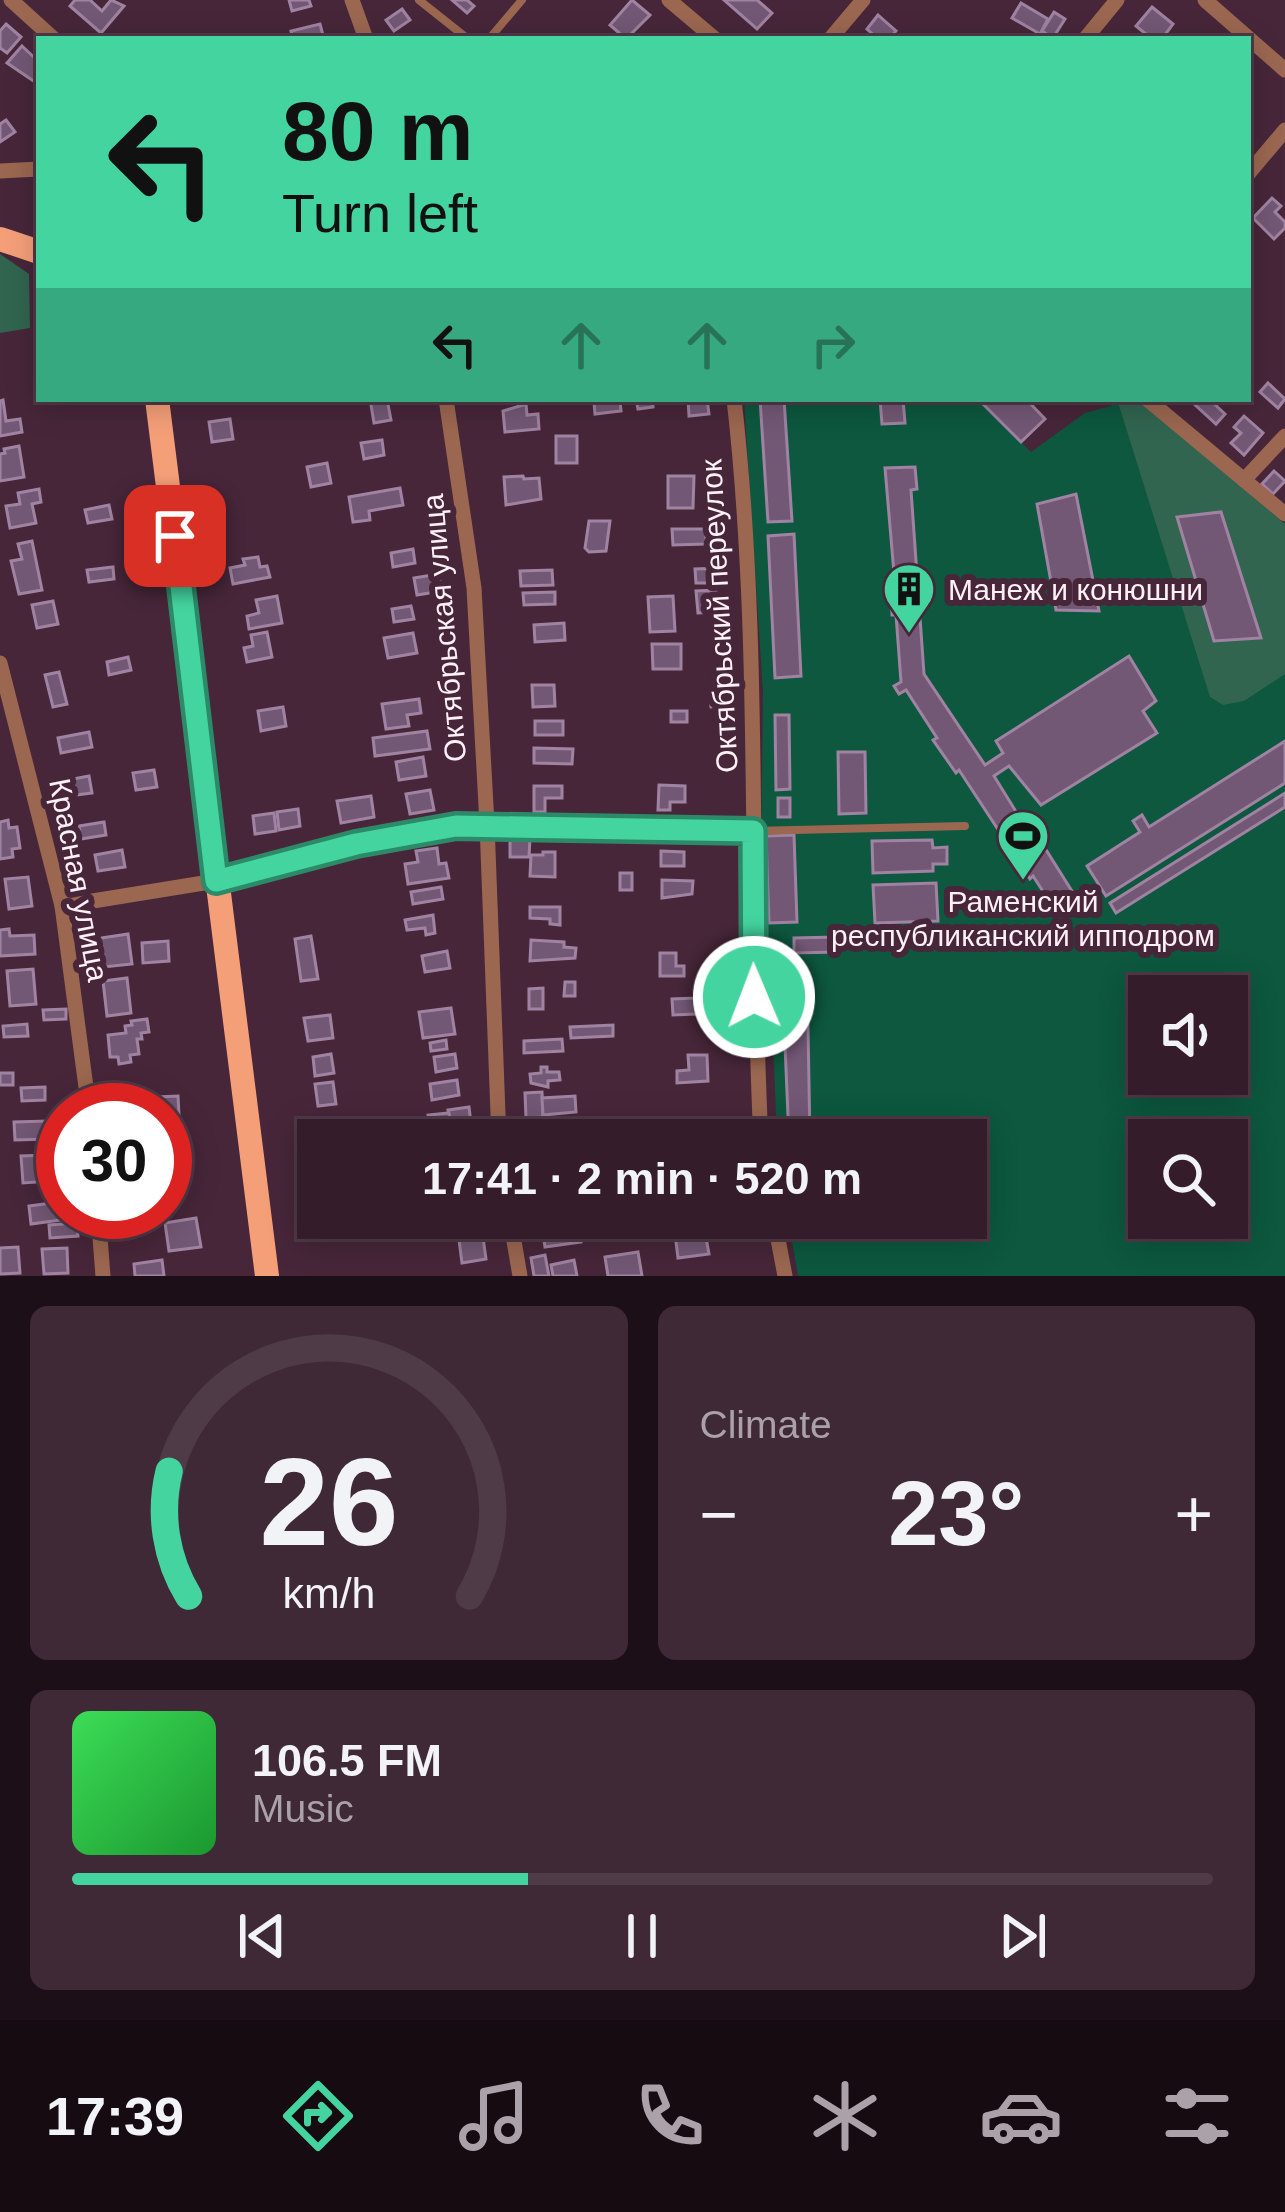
<!DOCTYPE html>
<meta charset="utf-8">
<style>
:root{--surface:#351c2b;--page:#402937;--text:#f1f3f6;--muted:#aaa1a9;--line:#4f3a47;--accent:#44d4a0}
body{margin:0;font-family:Arial,sans-serif;background:var(--page);color:var(--text);height:100vh;display:flex;flex-direction:column;font-size:45px;white-space:nowrap}
*{box-sizing:border-box;margin:0}
p{font-size:39px;color:var(--muted)}
.icon{flex:none;width:66px;height:66px;fill:none;stroke:currentColor;stroke-width:2;stroke-linecap:round;stroke-linejoin:round}
.map{position:relative;height:1276px;overflow:hidden}
.panel{display:flex;flex-direction:column;gap:30px;padding:30px;background:#1d0f18;flex:1}
.panel>*{flex:none}
.guide{position:absolute;left:36px;top:36px;width:1215px;height:366px;border-radius:0px;box-shadow:0 6px 30px #0003,0 0 0 3px var(--line);background:#44d4a0;color:#111;overflow:hidden}
.tools{position:absolute;left:1128px;top:975px;display:grid;gap:24px}
.tools a{display:grid;place-items:center;width:120px;height:120px;border-radius:0px;background:var(--surface);box-shadow:0 6px 30px #0003,0 0 0 3px var(--line);font-size:60px}
.speed{position:absolute;left:36px;top:1083px;display:flex;gap:24px;font-size:60px;font-weight:700;text-align:center}
.speed>*{display:grid;place-content:center;width:156px;height:156px;border-radius:50%;background:var(--surface);box-shadow:0 6px 30px #0003,0 0 0 3px var(--line);line-height:1}
.speed .limit{border:18px solid #d22;background:#fff;color:#111}
.pin{position:absolute;display:grid;place-items:center;width:102px;height:102px;color:#fff;margin:-51px;border-radius:24px;box-shadow:0 6px 18px #0006}
.me{position:absolute;width:132px;margin:-66px;rotate:359deg;stroke-linejoin:round;filter:drop-shadow(0 0 9px #0008)}
.turn{display:flex;align-items:center;gap:42px;height:252px;padding:0 48px;font-size:54px}
.turn .icon{width:156px;height:156px;stroke-width:2.5}
.turn b{display:block;font-size:84px;line-height:102px}
.lanes{display:flex;align-items:center;height:114px;padding:0 48px;background:#0003;justify-content:center;gap:60px;direction:ltr}
.lanes .off{opacity:.35}
.big{font-size:90px;font-weight:800;line-height:1.1}
.panel .tile{flex:1;display:flex;flex-direction:column;justify-content:center;gap:18px;min-width:0;padding:0 42px;border-radius:18px;background:var(--page)}
.panel .dial{align-items:center;gap:0}
.dial svg{height:312px;overflow:visible;fill:none;stroke:var(--line);stroke-width:7;stroke-linecap:round;text-anchor:middle}
.dial text{fill:var(--text);stroke:none}
.song{display:flex;align-items:center;gap:36px}
.cover{width:144px;height:144px;border-radius:18px;background:linear-gradient(135deg,hsl(130 70% 55%),hsl(130 70% 35%))}
.played{height:12px;border-radius:6px;background:linear-gradient(90deg,var(--accent) 40%,var(--line) 40%)}
.keys{display:flex;justify-content:space-around;direction:ltr}
.heat{display:flex;justify-content:space-between;align-items:center;font-size:66px;direction:ltr}
.panel .tiles{flex:1;display:grid;gap:30px;grid-template-columns:1fr 1fr}
.tile:last-child{grid-column:span 2}
.trip{position:absolute;left:297px;top:1119px;width:690px;height:120px;border-radius:0px;background:var(--surface);box-shadow:0 6px 30px #0003,0 0 0 3px var(--line);font-weight:800;line-height:120px;text-align:center}
.menu{display:flex;height:192px;justify-content:space-around;align-items:center;background:#150b11;color:var(--muted)}
.menu .icon{width:84px;height:84px}
.menu .on{color:var(--accent)}
.menu b{font-size:54px;color:var(--text)}
.map>svg:first-child{display:block}
.green{fill:#0d583f;fill-rule:evenodd}
.forest{fill:#316550}
.building{fill:#735875;stroke:#a083a2;stroke-width:3}
.lines{fill:none;stroke-linecap:round;stroke-linejoin:round}
.lane{stroke:#9b6750;stroke-width:8}
.street{stroke:#9b6750;stroke-width:15}
.primary{stroke:#f59f79;stroke-width:24}
.route-casing{stroke:#2c8a68;stroke-width:30}
.route{stroke:#44d4a0;stroke-width:21}
.labels{text-anchor:middle;dominant-baseline:central;stroke-width:12;stroke-linejoin:round;paint-order:stroke}
.poi-label{font-size:30px;fill:#fdf0f7;stroke:#472639;text-anchor:start}
.street-label{font-size:30px;fill:#fdf0f7;stroke:#472639}
</style>
<div class="map">
<svg width="1285" height="1276" viewBox="0 0 1285 1276">
<rect width="100%" height="100%" fill="#472639"/>
<path class="green" d="M744,399H978L1031,452L1085,413L1111,406L1117,399H1138L1285,524V1276H798L788,1218H966V1140H777L774,1064L760,943L763,692ZM1149,996H1227V1074H1149ZM1149,1140H1227V1218H1149Z"/>
<g class="forest">
<path d="M0,254L29,274L30,328L0,333Z"/>
<path d="M1117,399H1138L1285,524V674L1244,701L1223,705L1210,697Z"/>
</g>
<g class="building">
<path d="M75,0H90L102,11L111,0L124,6L101,33L70,6Z"/>
<path d="M289,0H309L311,6L292,11Z"/>
<path d="M452,0H467L474,6L467,13Z"/>
<path d="M632,0L650,15L626,39L610,25Z"/>
<path d="M724,0H757L772,13L757,29Z"/>
<path d="M1021,3L1048,19L1040,34L1012,18Z"/>
<path d="M1152,7L1173,24L1162,39H1152L1136,26Z"/>
<path d="M402,9L410,20L394,31L386,20Z"/>
<path d="M1054,12L1065,19L1053,38L1042,31Z"/>
<path d="M878,15L896,31L889,39H878L867,29Z"/>
<path d="M6,24L21,37L7,53L0,48V31Z"/>
<path d="M320,24L324,39H293L291,31Z"/>
<path d="M22,46L39,62L35,82L7,63Z"/>
<path d="M6,120L15,132L0,142V124Z"/>
<path d="M1272,198L1281,206L1275,212L1285,222V228L1274,239L1253,218Z"/>
<path d="M1268,383L1285,399L1278,408L1260,392Z"/>
<path d="M370,399H387L391,420L374,423Z"/>
<path d="M600,399L620,400L621,411L595,414L594,402Z"/>
<path d="M636,399H652L653,407L638,409Z"/>
<path d="M688,399H707L709,414L689,416Z"/>
<path d="M760,399H784L792,521L768,522Z"/>
<path d="M880,399H903L905,423L882,424Z"/>
<path d="M978,399H1026L1045,419L1021,442Z"/>
<path d="M1197,399H1209L1225,414L1216,424L1193,403Z"/>
<path d="M3,400L6,421L20,419L22,432L0,436V401Z"/>
<path d="M526,404L527,415L538,414L539,429L505,432L503,411Z"/>
<path d="M1244,416L1263,433L1244,455L1231,443L1241,433L1234,427Z"/>
<path d="M230,419L233,439L212,442L209,422Z"/>
<rect x="556" y="436" width="21" height="27"/>
<path d="M382,440L384,455L364,459L361,443Z"/>
<path d="M19,446L24,477L0,481V454L5,453L4,449Z"/>
<path d="M327,463L331,483L311,487L307,467Z"/>
<path d="M915,467L917,489L911,490L924,674L985,765L1003,753L996,741L1129,656L1156,701L1143,711L1157,733L1041,805L1009,766L994,776L1020,818L999,831L959,770L956,773L933,740L937,738L906,690L899,694L894,686L901,682L896,615H892L891,586L895,585L885,468Z"/>
<path d="M1274,471L1285,481L1273,494L1262,484Z"/>
<path d="M523,476L524,479L539,478L541,499L506,505L504,477Z"/>
<path d="M668,476H694L693,508H668Z"/>
<path d="M400,488L403,505L369,511L370,520L353,522L349,497Z"/>
<path d="M39,489L41,502L32,504L36,523L10,528L6,506L20,504L18,493Z"/>
<path d="M1076,494L1099,611L1056,610L1037,504Z"/>
<path d="M109,505L112,519L88,523L85,510Z"/>
<path d="M1221,512L1261,638L1214,641L1177,517Z"/>
<path d="M589,521H610L606,551L589,552L585,548Z"/>
<path d="M672,529H706V544L673,545Z"/>
<path d="M794,534L801,676L775,678L768,536Z"/>
<path d="M32,541L42,590L19,594L11,561L22,559L18,544Z"/>
<path d="M413,549L415,563L393,567L391,553Z"/>
<path d="M258,557L260,567L267,566L270,577L233,584L230,568L245,565L243,559Z"/>
<path d="M113,567L114,579L89,582L87,570Z"/>
<path d="M722,568L723,583H696L695,569Z"/>
<path d="M552,570L553,585L521,586L520,571Z"/>
<path d="M439,574L442,591L417,595L414,578Z"/>
<path d="M716,590L717,612L698,613L696,591Z"/>
<path d="M555,592V604L524,605L523,593Z"/>
<path d="M277,596L282,623L249,629L247,616L259,613L256,600Z"/>
<path d="M673,596L675,631L650,632L648,597Z"/>
<path d="M53,601L58,624L37,628L32,605Z"/>
<path d="M411,606L414,619L394,622L392,609Z"/>
<path d="M564,623L565,640L535,642L534,625Z"/>
<path d="M267,632L272,657L247,662L244,648L253,646L251,635Z"/>
<path d="M413,633L417,653L388,658L384,638Z"/>
<path d="M652,644H681V669H653Z"/>
<path d="M128,657L131,670L109,675L107,662Z"/>
<path d="M59,672L67,704L53,707L45,675Z"/>
<path d="M532,685H554L555,706L533,707Z"/>
<path d="M710,693H723V706L711,707Z"/>
<path d="M419,699L421,713L407,715L409,726L386,729L382,704Z"/>
<path d="M283,707L286,726L261,731L258,711Z"/>
<rect x="671" y="711" width="16" height="11"/>
<path d="M775,715H789L790,789L776,790Z"/>
<rect x="535" y="721" width="28" height="14"/>
<path d="M427,731L430,749L375,756L373,738Z"/>
<path d="M89,732L92,747L61,753L58,738Z"/>
<path d="M1285,741V783L1106,896L1087,866L1140,832L1133,821L1142,815L1149,827Z"/>
<path d="M534,748L573,749L572,764L534,763Z"/>
<path d="M838,752H865L866,813L839,814Z"/>
<path d="M423,757L426,776L399,780L396,762Z"/>
<path d="M154,770L157,787L136,790L133,773Z"/>
<path d="M89,776L92,793L76,795L73,779Z"/>
<path d="M659,785L685,786V802H670V810H658Z"/>
<path d="M534,786H562V798H545V812H534Z"/>
<path d="M430,790L434,810L410,814L406,794Z"/>
<path d="M1285,793V807L1116,913L1110,903Z"/>
<path d="M371,796L374,817L341,823L337,801Z"/>
<rect x="778" y="798" width="12" height="19"/>
<path d="M298,809L300,826L279,830L277,812Z"/>
<path d="M274,813L276,831L255,834L253,816Z"/>
<path d="M8,820L9,828L17,827L20,848L12,849L13,857L0,859V822Z"/>
<path d="M104,822L106,835L81,839L79,826Z"/>
<path d="M794,835L797,922L769,923L766,836Z"/>
<path d="M1038,837L1082,907L1068,916L1052,892L1046,896L1033,876L1030,879L1013,853Z"/>
<path d="M510,838H530L529,857H510Z"/>
<path d="M932,840L933,848L947,847V864H933V871L873,873L872,841Z"/>
<path d="M437,848L439,864L446,863L449,878L408,884L405,864L418,862L416,851Z"/>
<path d="M122,850L125,867L98,871L95,855Z"/>
<path d="M661,851L684,852V866H661Z"/>
<path d="M543,852H555V877L530,876L531,855H543Z"/>
<rect x="620" y="873" width="12" height="17"/>
<path d="M28,877L32,906L9,909L5,879Z"/>
<path d="M662,880L693,881L692,894L662,898Z"/>
<path d="M936,883L938,921L875,923L873,885Z"/>
<path d="M441,887L443,899L413,904L411,892Z"/>
<path d="M530,907H560V925L550,924V919L530,918Z"/>
<path d="M433,915L435,933L426,935L425,928L407,930L405,920Z"/>
<path d="M9,929L10,936L34,935L35,954L0,956V930Z"/>
<path d="M128,934L132,964L104,967L99,951L101,938Z"/>
<path d="M311,936L318,979L301,981L295,939Z"/>
<path d="M836,937L837,952L794,953V938Z"/>
<path d="M531,940L564,942V947L576,948L575,958L530,961Z"/>
<path d="M168,941L169,961L143,963L142,943Z"/>
<path d="M447,951L450,968L425,972L422,956Z"/>
<path d="M660,953H676V966H684V976H660Z"/>
<path d="M33,969L36,1004L10,1006L7,971Z"/>
<path d="M807,973L810,1140H789L782,974Z"/>
<path d="M127,978L131,1013L107,1016L103,981Z"/>
<path d="M565,982H575V996H564Z"/>
<path d="M543,988V1009H529V989Z"/>
<path d="M696,998L697,1014L673,1015L672,999Z"/>
<path d="M451,1008L455,1034L423,1038L419,1012Z"/>
<path d="M66,1009V1019L44,1020L43,1010Z"/>
<path d="M330,1015L333,1038L308,1041L304,1018Z"/>
<path d="M147,1019L149,1032L141,1033L142,1039H137L139,1054L130,1055L131,1062L119,1064L118,1057H110L108,1035L126,1033L125,1026L132,1025L131,1021Z"/>
<path d="M27,1024L28,1036L4,1037L3,1026Z"/>
<path d="M613,1025V1036L571,1038L570,1027Z"/>
<path d="M562,1039L563,1051L524,1053V1041Z"/>
<path d="M446,1040L447,1049L431,1051L430,1043Z"/>
<path d="M331,1054L334,1073L315,1076L313,1057Z"/>
<path d="M455,1054L457,1068L436,1072L434,1057Z"/>
<path d="M688,1055H707L708,1081L677,1083V1071L689,1070Z"/>
<path d="M541,1067H547V1072H559L560,1080L548,1081V1087L531,1083L530,1074L541,1073Z"/>
<rect x="0" y="1073" width="13" height="12"/>
<path d="M457,1080L459,1095L432,1100L430,1084Z"/>
<path d="M333,1082L336,1104L318,1106L315,1084Z"/>
<path d="M45,1087V1100L22,1101L21,1088Z"/>
<path d="M542,1092L543,1117L526,1118L525,1093Z"/>
<path d="M178,1096L179,1115L165,1116V1110H157L156,1097Z"/>
<path d="M575,1096L576,1112L543,1115L542,1098Z"/>
<path d="M469,1107L471,1123L451,1126L448,1110Z"/>
<path d="M449,1113L451,1126L430,1128L428,1115Z"/>
<path d="M48,1121L49,1139L15,1140L14,1122Z"/>
<path d="M336,1129L337,1140H322L321,1131Z"/>
<path d="M48,1155L50,1181L23,1183L21,1156Z"/>
<path d="M59,1202L61,1220L31,1224L29,1206Z"/>
<path d="M165,1207L166,1213L128,1218L127,1212H165Z"/>
<path d="M196,1218L201,1247L169,1251L165,1223Z"/>
<path d="M333,1218H349L350,1227L335,1230Z"/>
<path d="M448,1218H476L462,1221L463,1231L450,1233Z"/>
<path d="M578,1222L581,1242L545,1247L542,1227Z"/>
<path d="M77,1223L78,1236L50,1238L49,1225Z"/>
<path d="M691,1223L692,1234L705,1232L709,1254L678,1258L674,1226Z"/>
<path d="M483,1237L486,1259L462,1263L459,1240Z"/>
<path d="M18,1247L20,1273L0,1274V1248Z"/>
<path d="M67,1248L68,1273L44,1274L42,1249Z"/>
<path d="M638,1252L642,1276H608L605,1257Z"/>
<path d="M545,1255L549,1276H534L531,1258Z"/>
<path d="M162,1260L164,1276H135L134,1264Z"/>
<path d="M574,1260L577,1276H553L551,1265Z"/>
</g>
<g class="lines">
<g class="lane">
<path d="M419,0L468,39"/>
<path d="M489,39L522,0"/>
<path d="M754,831L965,826"/>
</g>
<g class="street">
<path d="M11,0L54,39"/>
<path d="M352,0L366,39"/>
<path d="M669,0L715,39"/>
<path d="M1205,0L1285,70"/>
<path d="M830,39L863,0"/>
<path d="M1085,39L1117,0"/>
<path d="M0,171L39,169"/>
<path d="M1248,174L1285,130"/>
<path d="M446,399L474,588L487,824L499,1140"/>
<path d="M734,399C762,645 748,893 761,1140"/>
<path d="M1147,399L1285,514"/>
<path d="M1244,480L1285,436"/>
<path d="M0,663L62,906L89,1110"/>
<path d="M62,906L216,881L356,844L437,828L487,824L753,831"/>
<path d="M98,1212L103,1276"/>
<path d="M510,1218L520,1276"/>
<path d="M774,1218L785,1276"/>
</g>
<g class="primary">
<path d="M0,239L39,252"/>
<path d="M157,399L267,1276"/>
</g>
</g>
<g class="lines">
<g class="route-casing">
<path id="route" d="M175,536L216,881L356,844L456,826L753,831L754,997"/>
</g>
<use href="#route" class="route"/>
</g>
<defs>
<g id="building-pin" transform="scale(2.7)"><path d="M0 17L-7.5 6A9.5 9.5 0 1 1 7.5 6Z" fill="#44d4a0" stroke="#472639"/><path d="M-4-6H4V6H1V3H-1V6H-4ZM-2.5-4.3h1.7v1.8h-1.7ZM.8-4.3h1.7v1.8H.8ZM-2.5-1h1.7V.8h-1.7ZM.8-1h1.7V.8H.8Z" fill="#111"/></g>
<g id="stadium-pin" transform="scale(2.7)"><path d="M0 17L-7.5 6A9.5 9.5 0 1 1 7.5 6Z" fill="#44d4a0" stroke="#472639"/><path d="M0-5a6.5 5 0 1 0 0 10a6.5 5 0 1 0 0-10ZM-3.5-1.8h7v3.6h-7Z" fill="#111"/></g>
</defs>
<g fill-rule="evenodd">
<use href="#building-pin" x="909" y="589"/>
<use href="#stadium-pin" x="1023" y="836"/>
</g>
<g class="labels">
<g class="poi-label">
<text x="948" y="589">Манеж и конюшни</text>
<text x="1023" y="901" text-anchor="middle">Раменский<tspan x="1023" dy="34">республиканский ипподром</tspan></text>
</g>
<g class="street-label">
<text transform="translate(719 616) rotate(-93)">Октябрьский переулок</text>
<text transform="translate(444 628) rotate(-95)">Октябрьская улица</text>
<text transform="translate(79 880) rotate(79)">Красная улица</text>
</g>
</g>
</svg>
<div class="tools">
<a><svg class="icon" aria-label="sound" viewBox="0 0 24 24"><path d="M4 9h4l5-4v14l-5-4H4zM17 9q2 3 0 6"/></svg></a>
<a><svg class="icon" aria-label="search" viewBox="0 0 24 24"><circle cx="10" cy="10" r="6"/><path d="M15 15l6 6"/></svg></a>
</div>
<div class="speed"><div class="limit">30</div></div>
<div class="pin" style="left:175px;top:536px;background:#d93025"><svg class="icon" aria-label="arrive" viewBox="0 0 24 24"><path d="M6 21V4h12l-3 4 3 4H6"/></svg></div>
<svg class="me" style="left:754px;top:997px" viewBox="-20 -20 40 40"><circle r="17" fill="#44d4a0" stroke="#fff" stroke-width="3"/><path d="M0-11L8 9 0 5-8 9z" fill="#fff"/></svg>
<div class="trip">17:41 · 2 min · 520 m</div>
<div class="guide">
<div class="turn"><svg class="icon" aria-label="left" viewBox="0 0 24 24"><path d="M17 20v-9H6M10 6l-5 5 5 5"/></svg><div><b>80 m</b>Turn left</div></div>
<div class="lanes"><svg class="icon" aria-label="left" viewBox="0 0 24 24"><path d="M17 20v-9H6M10 6l-5 5 5 5"/></svg><svg class="icon off" aria-label="ahead" viewBox="0 0 24 24"><path d="M12 20V5M6 11l6-6 6 6"/></svg><svg class="icon off" aria-label="ahead" viewBox="0 0 24 24"><path d="M12 20V5M6 11l6-6 6 6"/></svg><svg class="icon off" aria-label="right" viewBox="0 0 24 24"><path d="M7 20v-9h11M14 6l5 5-5 5"/></svg></div>
</div>
</div>
<section class="panel">
<div class="tiles">
<div class="tile dial"><svg viewBox="0 0 100 80">
<path d="M14 69A42 42 0 1 1 86 69"/>
<path d="M14 69A42 42 0 0 1 9 37" stroke="#44d4a0"/>
<text x="50" y="56" font-size="32" font-weight="700">26</text>
<text x="50" y="72" font-size="11">km/h</text>
</svg></div>
<div class="tile"><p>Climate</p>
<div class="heat"><a>−</a><b class="big">23°</b><a>+</a></div>
</div>
<div class="tile">
<div class="song"><i class="cover"></i><div><b>106.5 FM</b><p>Music</p></div></div>
<div class="played"></div>
<div class="keys"><svg class="icon" aria-label="previous" viewBox="0 0 24 24"><path d="M18 5L8 12l10 7zM5 5v14"/></svg><svg class="icon" aria-label="pause" viewBox="0 0 24 24"><path d="M8 5v14M16 5v14"/></svg><svg class="icon" aria-label="next" viewBox="0 0 24 24"><path d="M6 5l10 7-10 7zM19 5v14"/></svg></div>
</div>
</div>
</section>
<nav class="menu">
<b>17:39</b>
<svg class="icon on" aria-label="directions" viewBox="0 0 24 24"><path d="M12 3l9 9-9 9-9-9zM9 14v-3h6M13 9l2 2-2 2"/></svg>
<svg class="icon" aria-label="music" viewBox="0 0 24 24"><path d="M9 18V5l10-2v13"/><circle cx="6" cy="18" r="3"/><circle cx="16" cy="16" r="3"/></svg>
<svg class="icon" aria-label="phone" viewBox="0 0 24 24"><path d="M5 4h4l2 5-3 2q2 4 5 5l2-3 5 2v4C11 20 4 13 5 4z"/></svg>
<svg class="icon" aria-label="climate" viewBox="0 0 24 24"><path d="M12 3v18M4 7l16 10M4 17L20 7"/></svg>
<svg class="icon" aria-label="car" viewBox="0 0 24 24"><path d="M5 17H2v-5l4-1 3-4h7l3 4 3 1v5h-3M9 17h6M6 11h13"/><circle cx="7" cy="17" r="2"/><circle cx="17" cy="17" r="2"/></svg>
<svg class="icon" aria-label="filters" viewBox="0 0 24 24"><path d="M4 7h16M4 17h16"/><circle cx="9" cy="7" r="2"/><circle cx="15" cy="17" r="2"/></svg>
</nav>
